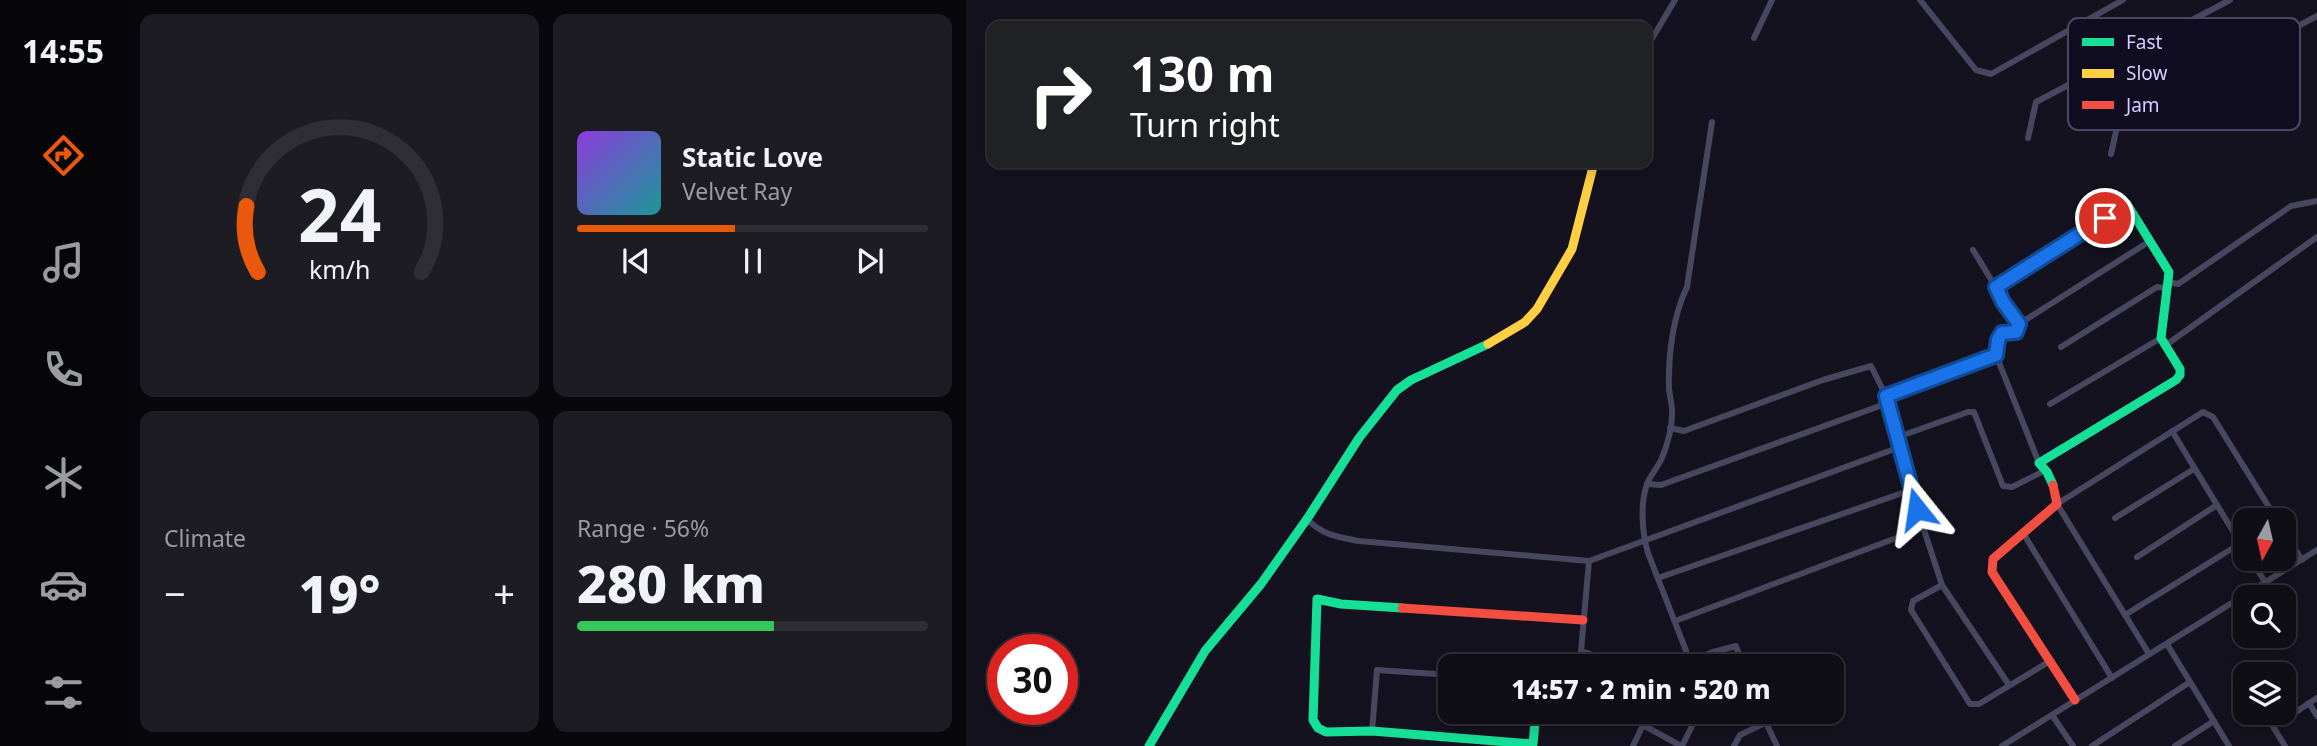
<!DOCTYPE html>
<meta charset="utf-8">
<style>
:root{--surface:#0f0e16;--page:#1d1c23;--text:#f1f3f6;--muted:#9b9ca1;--line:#2f2e35;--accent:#ea580c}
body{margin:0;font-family:"Noto Sans",sans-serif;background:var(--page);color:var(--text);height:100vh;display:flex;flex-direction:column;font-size:26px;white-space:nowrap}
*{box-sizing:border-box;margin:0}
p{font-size:23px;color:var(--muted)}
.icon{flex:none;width:38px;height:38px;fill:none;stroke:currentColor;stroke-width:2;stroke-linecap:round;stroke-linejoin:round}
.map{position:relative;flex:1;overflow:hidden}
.side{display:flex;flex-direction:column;gap:14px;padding:14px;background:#08080c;width:840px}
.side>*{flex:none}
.top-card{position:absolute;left:21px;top:21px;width:665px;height:147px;border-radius:14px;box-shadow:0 4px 18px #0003,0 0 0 2px var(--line);background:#202124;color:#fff;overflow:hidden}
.needle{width:46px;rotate:188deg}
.controls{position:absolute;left:1267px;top:508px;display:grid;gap:14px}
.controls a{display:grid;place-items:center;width:63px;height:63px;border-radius:14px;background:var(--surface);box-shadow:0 4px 18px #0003,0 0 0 2px var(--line);font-size:35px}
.speed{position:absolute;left:21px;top:634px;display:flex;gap:14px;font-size:35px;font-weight:700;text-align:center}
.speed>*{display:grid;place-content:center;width:91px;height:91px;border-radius:50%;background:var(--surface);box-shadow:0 4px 18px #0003,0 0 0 2px var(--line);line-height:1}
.speed .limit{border:10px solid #d22;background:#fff;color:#111}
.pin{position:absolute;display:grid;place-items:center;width:60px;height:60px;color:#fff;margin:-30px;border:4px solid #fff;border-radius:50%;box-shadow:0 2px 7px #0007}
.me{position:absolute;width:77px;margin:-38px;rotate:345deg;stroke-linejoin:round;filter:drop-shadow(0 0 5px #0008)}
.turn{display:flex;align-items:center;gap:24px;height:147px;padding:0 28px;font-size:32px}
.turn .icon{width:91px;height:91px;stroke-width:2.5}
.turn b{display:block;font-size:49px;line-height:60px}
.big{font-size:52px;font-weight:800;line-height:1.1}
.side .widget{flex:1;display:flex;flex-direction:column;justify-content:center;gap:10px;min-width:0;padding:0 24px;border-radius:14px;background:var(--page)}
.side .dial{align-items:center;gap:0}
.dial svg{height:182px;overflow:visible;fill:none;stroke:var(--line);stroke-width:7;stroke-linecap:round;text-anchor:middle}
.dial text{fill:var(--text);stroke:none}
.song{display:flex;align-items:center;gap:21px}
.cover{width:84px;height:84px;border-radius:10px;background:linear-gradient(135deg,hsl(270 70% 55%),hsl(180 70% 35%))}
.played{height:7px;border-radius:4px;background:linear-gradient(90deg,var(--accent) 45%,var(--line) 45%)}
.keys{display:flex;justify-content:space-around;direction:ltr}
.heat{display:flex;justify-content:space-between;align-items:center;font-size:38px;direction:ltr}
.charge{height:10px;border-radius:5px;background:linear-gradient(90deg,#34c759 56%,var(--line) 0)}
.side .tiles{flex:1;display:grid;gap:14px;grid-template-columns:repeat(2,1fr)}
.trip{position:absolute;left:472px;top:654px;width:406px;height:70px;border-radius:14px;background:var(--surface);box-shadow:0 4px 18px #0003,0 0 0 2px var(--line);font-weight:800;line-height:70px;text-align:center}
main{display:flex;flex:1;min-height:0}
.dock{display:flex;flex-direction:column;width:126px;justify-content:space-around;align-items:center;background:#060609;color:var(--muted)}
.dock .icon{width:49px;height:49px}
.dock .on{color:var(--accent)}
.dock b{font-size:32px;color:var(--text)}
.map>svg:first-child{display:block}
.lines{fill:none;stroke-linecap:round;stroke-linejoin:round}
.street{stroke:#47475f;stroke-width:6}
.fast{stroke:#16e098;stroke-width:9}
.slow{stroke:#ffcf43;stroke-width:9}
.jam{stroke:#f24e42;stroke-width:9}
.route-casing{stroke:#114b97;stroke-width:18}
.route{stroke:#1a73e8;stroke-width:12}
.key{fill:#100d23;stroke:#4a4765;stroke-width:2}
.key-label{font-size:19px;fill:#d3cfff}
</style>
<main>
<nav class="dock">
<b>14:55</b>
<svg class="icon on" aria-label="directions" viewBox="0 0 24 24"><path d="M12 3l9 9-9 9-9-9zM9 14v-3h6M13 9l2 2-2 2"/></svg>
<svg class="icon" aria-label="music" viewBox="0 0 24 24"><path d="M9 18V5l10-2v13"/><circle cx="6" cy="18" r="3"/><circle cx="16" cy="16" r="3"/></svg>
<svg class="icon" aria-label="phone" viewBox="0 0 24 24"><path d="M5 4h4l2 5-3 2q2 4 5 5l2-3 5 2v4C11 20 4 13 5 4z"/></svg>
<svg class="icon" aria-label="climate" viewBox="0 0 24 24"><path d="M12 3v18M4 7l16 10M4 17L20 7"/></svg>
<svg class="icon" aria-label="car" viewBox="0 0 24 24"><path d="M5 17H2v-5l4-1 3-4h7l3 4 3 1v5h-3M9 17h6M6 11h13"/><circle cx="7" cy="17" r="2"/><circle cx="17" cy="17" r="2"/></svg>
<svg class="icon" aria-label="filters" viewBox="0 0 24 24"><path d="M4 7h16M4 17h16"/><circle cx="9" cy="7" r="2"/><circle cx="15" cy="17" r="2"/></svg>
</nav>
<section class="side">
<div class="tiles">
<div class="widget dial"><svg viewBox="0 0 100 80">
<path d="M14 69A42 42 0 1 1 86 69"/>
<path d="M14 69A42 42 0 0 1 9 40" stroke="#ea580c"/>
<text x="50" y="56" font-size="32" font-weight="700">24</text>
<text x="50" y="72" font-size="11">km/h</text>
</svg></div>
<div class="widget">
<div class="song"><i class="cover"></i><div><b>Static Love</b><p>Velvet Ray</p></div></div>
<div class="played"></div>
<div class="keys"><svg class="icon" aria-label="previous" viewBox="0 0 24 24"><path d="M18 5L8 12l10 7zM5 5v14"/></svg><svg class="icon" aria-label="pause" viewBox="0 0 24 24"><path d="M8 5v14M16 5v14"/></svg><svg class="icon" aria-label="next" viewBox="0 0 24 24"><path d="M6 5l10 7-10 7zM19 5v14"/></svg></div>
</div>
<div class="widget"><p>Climate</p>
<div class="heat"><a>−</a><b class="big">19°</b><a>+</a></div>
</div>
<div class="widget"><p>Range · 56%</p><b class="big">280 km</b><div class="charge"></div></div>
</div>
</section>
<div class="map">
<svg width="1351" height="746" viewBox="0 0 1351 746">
<rect width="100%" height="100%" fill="#14121e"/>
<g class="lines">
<g class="street">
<path d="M954,0L1010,70L1025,74L1157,0"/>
<path d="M788,38L806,0"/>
<path d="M681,47L709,0"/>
<path d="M1062,138L1070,102L1264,0"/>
<path d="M1145,154L1151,127L1157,119L1351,16"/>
<path d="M1007,250C1023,275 1036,300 1053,324"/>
<path d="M1202,282L1212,284L1218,280L1325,206L1351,201"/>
<path d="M1200,345L1351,237"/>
<path d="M1095,347L1191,287L1200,288"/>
<path d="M920,396L1030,355"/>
<path d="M1084,404L1195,338"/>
<path d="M704,428L718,431L857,380L905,366L920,396L945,490L976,585L1043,685"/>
<path d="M1206,431L1279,551"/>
<path d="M932,437L1002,412H1008L1037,486L1046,487L1080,470"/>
<path d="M1073,463L1030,355L1032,340L1036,333L1050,332L1053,324L1184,241"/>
<path d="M681,484L695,485L922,403"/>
<path d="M1149,518L1228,469"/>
<path d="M341,519C356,535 372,537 393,541L623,561"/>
<path d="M1318,531L1336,560"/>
<path d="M1057,533L1146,678"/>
<path d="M1171,557L1251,505"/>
<path d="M1284,558L1299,582"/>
<path d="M692,578L945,490"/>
<path d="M976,585L947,601L945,610L1004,704H1013L1084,661"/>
<path d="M1159,615L1275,543"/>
<path d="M709,621L957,528"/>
<path d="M1201,644L1263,746"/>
<path d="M1183,654L1091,504L1237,412L1247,417L1311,520"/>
<path d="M724,661L682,553C676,533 674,504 681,484C684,476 691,468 695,460C701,447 706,428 706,414C707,405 703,396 703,387C702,355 707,316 721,287L746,122"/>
<path d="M663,667L615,651L623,561L934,447"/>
<path d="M710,667L747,652L770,646L777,667"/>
<path d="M1343,703L1351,716"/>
<path d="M653,712L677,725"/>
<path d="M795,712L811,746"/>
<path d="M1086,715L1107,746"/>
<path d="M406,731L411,670L485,675"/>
<path d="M667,746L677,725L715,746"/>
<path d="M716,746L733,712"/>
<path d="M768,746L774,735L799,723"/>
<path d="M1036,746L1351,550"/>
<path d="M1126,746L1224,682"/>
<path d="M1209,746L1248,721"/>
<path d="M1319,746L1306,725L1315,722L1351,698"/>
</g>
<g class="fast">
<path d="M1030,287L1161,204L1203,272L1195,338L1214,369V375L1210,380L1073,463L1081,472L1087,485"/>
<path d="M436,608L375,604L351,599L347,720L352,728L360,732L406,731L567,744L570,712"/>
<path d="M183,746L239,651L295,584L343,516L393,438L431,390L445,380L522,344"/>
</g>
<path class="slow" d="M522,344L559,322L571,309L606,249L628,163"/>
<g class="jam">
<path d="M1087,485L1091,504L1027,559L1026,572L1109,700"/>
<path d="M436,608L617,620"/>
</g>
</g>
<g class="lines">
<g class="route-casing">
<path id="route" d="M951,509L920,396L1030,355L1032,340L1036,333L1050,332L1053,324L1037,302L1030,287L1139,218"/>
</g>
<use href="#route" class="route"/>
</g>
<rect x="1102" y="18" width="232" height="112" rx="10" class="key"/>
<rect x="1116" y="38" width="32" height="8" fill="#16e098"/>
<rect x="1116" y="69" width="32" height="9" fill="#ffcf43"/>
<rect x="1116" y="101" width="32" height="8" fill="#f24e42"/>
<g class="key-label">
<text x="1160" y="49">Fast</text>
<text x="1160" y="80">Slow</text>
<text x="1160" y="112">Jam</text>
</g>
</svg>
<div class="controls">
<a><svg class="needle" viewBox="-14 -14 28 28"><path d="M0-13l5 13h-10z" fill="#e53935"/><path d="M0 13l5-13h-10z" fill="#9b9ca1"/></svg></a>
<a><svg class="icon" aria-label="search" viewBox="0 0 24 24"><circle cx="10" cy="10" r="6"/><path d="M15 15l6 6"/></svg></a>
<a><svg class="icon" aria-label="layers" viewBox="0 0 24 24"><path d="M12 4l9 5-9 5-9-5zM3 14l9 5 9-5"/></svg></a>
</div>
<div class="speed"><div class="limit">30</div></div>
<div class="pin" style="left:1139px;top:218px;background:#d93025"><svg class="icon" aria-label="arrive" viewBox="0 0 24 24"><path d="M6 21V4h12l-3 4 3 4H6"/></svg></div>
<svg class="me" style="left:951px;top:509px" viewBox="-20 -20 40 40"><path d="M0-17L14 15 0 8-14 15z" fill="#1a73e8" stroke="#fff" stroke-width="4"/></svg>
<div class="trip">14:57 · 2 min · 520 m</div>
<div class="top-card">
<div class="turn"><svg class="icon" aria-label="right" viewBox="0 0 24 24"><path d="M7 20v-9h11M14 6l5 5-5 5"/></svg><div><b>130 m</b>Turn right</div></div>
</div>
</div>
</main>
